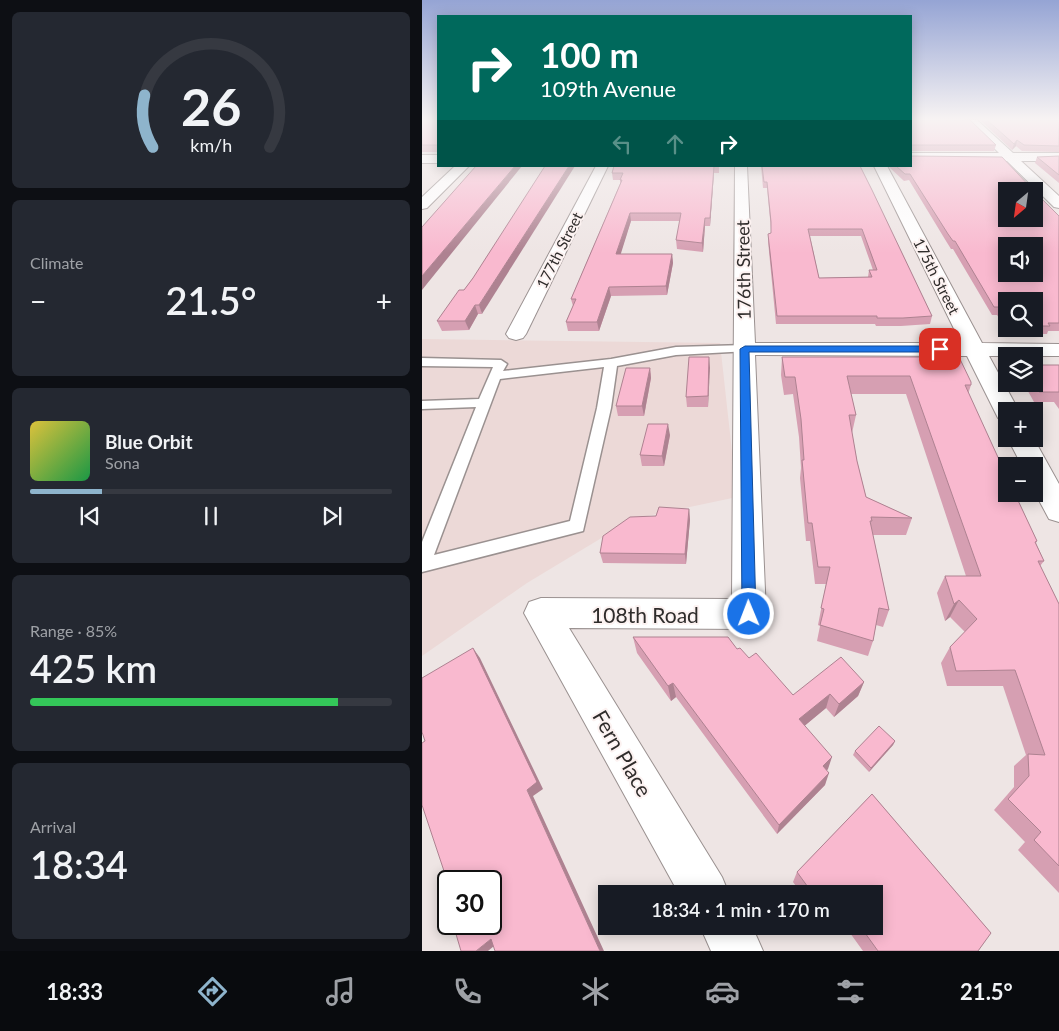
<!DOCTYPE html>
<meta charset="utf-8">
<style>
:root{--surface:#171b24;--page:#242831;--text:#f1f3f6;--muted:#9ea1a6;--line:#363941;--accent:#8eb4cc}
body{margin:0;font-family:Lato,sans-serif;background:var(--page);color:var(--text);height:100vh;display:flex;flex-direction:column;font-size:19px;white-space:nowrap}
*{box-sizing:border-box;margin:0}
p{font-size:16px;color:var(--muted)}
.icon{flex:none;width:28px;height:28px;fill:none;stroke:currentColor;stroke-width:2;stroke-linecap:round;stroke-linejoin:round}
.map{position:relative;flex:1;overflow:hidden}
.drawer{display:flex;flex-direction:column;gap:12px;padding:12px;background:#0d0f14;width:422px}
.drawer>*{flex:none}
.top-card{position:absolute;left:15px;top:15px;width:475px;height:152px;border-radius:0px;box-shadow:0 2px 12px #0003;background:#00695c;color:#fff;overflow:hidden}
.needle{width:32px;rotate:209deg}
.fabs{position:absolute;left:576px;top:182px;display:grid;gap:10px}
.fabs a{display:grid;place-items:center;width:45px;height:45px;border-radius:0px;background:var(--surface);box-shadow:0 2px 12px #0003;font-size:25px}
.speed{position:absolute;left:15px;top:870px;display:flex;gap:10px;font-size:25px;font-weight:700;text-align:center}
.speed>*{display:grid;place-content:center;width:65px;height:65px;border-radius:50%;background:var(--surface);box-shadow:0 2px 12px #0003;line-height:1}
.speed .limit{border:2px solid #111;border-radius:8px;background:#fff;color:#111}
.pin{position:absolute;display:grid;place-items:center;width:42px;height:42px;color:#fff;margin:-21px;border-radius:10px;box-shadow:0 2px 8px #0006}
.me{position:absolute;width:55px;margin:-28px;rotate:359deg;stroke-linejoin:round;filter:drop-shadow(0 0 4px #0008)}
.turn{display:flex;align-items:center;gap:18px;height:105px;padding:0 20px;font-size:22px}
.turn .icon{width:65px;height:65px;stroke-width:2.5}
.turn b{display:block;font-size:35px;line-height:42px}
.lanes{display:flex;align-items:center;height:48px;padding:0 20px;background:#0003;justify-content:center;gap:25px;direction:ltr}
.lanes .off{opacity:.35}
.big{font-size:38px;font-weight:600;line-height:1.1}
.drawer .card{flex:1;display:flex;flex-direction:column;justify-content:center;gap:8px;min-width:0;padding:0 18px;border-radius:8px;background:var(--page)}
.drawer .dial{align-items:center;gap:0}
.dial svg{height:130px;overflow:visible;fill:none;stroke:var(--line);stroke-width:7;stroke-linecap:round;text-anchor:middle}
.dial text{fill:var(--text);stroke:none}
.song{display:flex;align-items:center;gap:15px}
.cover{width:60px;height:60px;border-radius:8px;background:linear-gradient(135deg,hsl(50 70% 55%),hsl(140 70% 35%))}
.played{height:5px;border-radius:2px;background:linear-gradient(90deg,var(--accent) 20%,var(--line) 20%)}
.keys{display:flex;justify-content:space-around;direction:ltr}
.heat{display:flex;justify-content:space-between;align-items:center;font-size:28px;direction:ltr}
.charge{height:8px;border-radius:4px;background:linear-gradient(90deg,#34c759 85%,var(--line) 0)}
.trip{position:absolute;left:176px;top:885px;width:285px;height:50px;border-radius:0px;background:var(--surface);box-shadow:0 2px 12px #0003;font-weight:600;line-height:50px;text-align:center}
.dock{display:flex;height:80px;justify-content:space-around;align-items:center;background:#090b0e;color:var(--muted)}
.dock .icon{width:35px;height:35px}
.dock .selected{color:var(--accent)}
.dock b{font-size:22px;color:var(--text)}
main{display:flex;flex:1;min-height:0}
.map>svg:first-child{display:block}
.built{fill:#ecd9d7}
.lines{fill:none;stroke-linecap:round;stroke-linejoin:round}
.service-casing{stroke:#9a9190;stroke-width:3}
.minor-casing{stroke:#9a9190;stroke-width:2}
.service{fill:#fff;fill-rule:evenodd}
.minor{fill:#fff;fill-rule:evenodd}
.wall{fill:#d69fb2;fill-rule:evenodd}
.shaded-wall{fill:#ae8291}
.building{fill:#f9b9cf;stroke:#ae8291;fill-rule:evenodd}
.route{fill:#1a73e8;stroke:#114b97}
.labels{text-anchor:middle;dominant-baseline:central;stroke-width:4;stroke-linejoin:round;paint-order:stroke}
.far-street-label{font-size:15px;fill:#2f2c2b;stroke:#fcf2f1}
.street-label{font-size:18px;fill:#2f2c2b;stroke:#fcf2f1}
.near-street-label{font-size:21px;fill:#2f2c2b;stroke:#fcf2f1}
</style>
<main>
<section class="drawer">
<div class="card dial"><svg viewBox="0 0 100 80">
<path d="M14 69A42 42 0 1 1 86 69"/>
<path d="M14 69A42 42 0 0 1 9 37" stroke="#8eb4cc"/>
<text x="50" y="56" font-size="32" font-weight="700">26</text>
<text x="50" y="72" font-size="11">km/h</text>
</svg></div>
<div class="card"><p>Climate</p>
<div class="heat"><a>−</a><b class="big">21.5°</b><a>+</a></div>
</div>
<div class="card">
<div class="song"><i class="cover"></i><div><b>Blue Orbit</b><p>Sona</p></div></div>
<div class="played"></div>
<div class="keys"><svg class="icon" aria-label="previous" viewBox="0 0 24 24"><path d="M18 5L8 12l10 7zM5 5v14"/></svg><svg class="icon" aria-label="pause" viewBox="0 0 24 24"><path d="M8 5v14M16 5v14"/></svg><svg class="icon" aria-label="next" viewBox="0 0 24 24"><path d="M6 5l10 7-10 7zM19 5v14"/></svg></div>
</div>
<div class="card"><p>Range · 85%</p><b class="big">425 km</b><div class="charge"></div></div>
<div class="card"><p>Arrival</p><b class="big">18:34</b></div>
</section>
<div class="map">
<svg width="637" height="951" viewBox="0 0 637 951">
<rect width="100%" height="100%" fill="#eee5e4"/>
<path class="built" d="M0,339L298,343L315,497L211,519L105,583L0,656Z"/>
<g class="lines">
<g class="service-casing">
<path id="service" d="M323,345L327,347L329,349L327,351L254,355L195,366L189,408L161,531L0,572V542L54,407L0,409V401L57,399L71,367L0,366V358L79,360L85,364L81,371L189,359L254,347ZM182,367L175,408L148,521L12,555L78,379Z"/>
</g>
<g class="minor-casing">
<g id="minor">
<path d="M544,120H555L591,153H637V161H599L637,196V208L632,207L585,161H489V153H577Z"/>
<rect x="0" y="155" width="16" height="8"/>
<path d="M33,166H47L5,208L0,209V197Z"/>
<path d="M174,166H186L104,334L101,338L94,340L87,338L84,334Z"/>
<path d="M313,166H325L333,343H539L452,166H465L560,343L637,344V356H567L597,411H585V420L576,418L545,356L333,355L344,614L339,625L327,629L147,628L300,877L307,894H257L102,613L107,602L119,598L310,599Z"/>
<path d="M586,439H612L637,484V522L627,519L612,491V466H600Z"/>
<path d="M278,926H330L341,951H289Z"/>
</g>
</g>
<use href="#service" class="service"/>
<use href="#minor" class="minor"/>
</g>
<g class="wall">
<rect x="0" y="120" width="16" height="32"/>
<path d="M489,120L574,145L572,151H489Z"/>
<path d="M558,120H637V152L600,151L594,146L590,150Z"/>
<path d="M489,156L637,216V331H626L625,334H590L586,329H612V301H585V328L575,315H570L531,249H529L524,241L487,180L482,181L466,166H489Z"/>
<path d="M637,156V183L613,163L615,157Z"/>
<path d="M192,166H297V173H292L288,226H283L281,252L255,249L254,240L258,221H209L198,254H250L251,263L245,295L189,296L177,331H146L144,322L151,306L149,299L198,184V180H191L190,173Z"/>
<path d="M339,166H438L510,316L508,324L479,326H454L453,324H354L346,241V234L349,233V229L345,188H341ZM388,236H439L451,270H447L446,277L397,278Z"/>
<path d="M51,278L60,314H56L47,330L20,331L15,321L42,290Z"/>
<path d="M287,357L286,407H265L264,397Z"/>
<path d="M360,357L549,385L546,394L615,541L614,543L622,561L618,566L637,604V893L596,850L603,842L572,810L592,787V766L604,755L581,686H525L519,663L528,647L543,632L528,617L523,621L515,593L523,576H544L484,394H429L434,415L430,433L435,461L444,497L490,518L484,535H451L467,610L461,627L454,625L451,641L446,656L395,641L398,626L396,625L404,584H393L388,541H384L378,478L379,468L377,437L371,394L362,395L359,375Z"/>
<path d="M637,365V409L632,402H612L602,384H612Z"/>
<path d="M228,368L229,378L222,416H196L194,406Z"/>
<path d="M248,435L242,466H220L218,455Z"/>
<path d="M267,509L268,520L264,564L181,563L178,553L234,516Z"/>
<path d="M211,637L315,649L371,695L442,682L436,696L412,717L404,708L382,726L406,769L405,770L403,785L355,834L254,697L249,701L215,653Z"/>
<path d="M473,741L471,745L447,772L431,755L433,751Z"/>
<path d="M450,794L569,933L556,951H441L423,926H452V894H380L371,882L375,872Z"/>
</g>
<g class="shaded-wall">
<path d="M595,140L594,146L590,150L592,144Z"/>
<path d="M93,166H100L0,290V276Z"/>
<path d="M147,166H153L60,314L57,305Z"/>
<path d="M292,166V173L288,226V218Z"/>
<path d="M208,213L209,221L196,263L194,254Z"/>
<path d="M283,218V226L281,252L280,243Z"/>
<path d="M250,254L251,263L245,295L244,286Z"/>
<path d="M187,287L189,296L177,331L175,322Z"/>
<path d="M53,305L56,314L47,330L43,321Z"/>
<path d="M287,357L288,368L286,407V396Z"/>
<path d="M228,368L229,378L222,416L220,406Z"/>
<path d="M246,424L248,435L242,466L240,456Z"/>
<path d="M267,509L268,520L264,564L263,554Z"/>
<path d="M537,600L528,617L523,621L532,604Z"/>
<path d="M51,648L58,658L121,789L111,796L182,951H178L105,790Z"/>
<path d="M442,682L436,696L412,717L417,704Z"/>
<path d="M251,683L254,697L249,701L246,686Z"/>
<path d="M408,694L404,708L374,733L377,719Z"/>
<path d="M473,741L471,745L447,772L449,768Z"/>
<path d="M410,757L406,769L397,778L401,766Z"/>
<path d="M407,773L403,785L355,834L357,825Z"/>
<path d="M69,939L78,941L66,951H54Z"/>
</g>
<g class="building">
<rect x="0" y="120" width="16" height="25"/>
<path d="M489,120H548L574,145H490L489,147Z"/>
<path d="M565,120H637V146L602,145L595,140L592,144Z"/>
<path d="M489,154V156L580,157L612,191H585V219H612V191L637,216V323H626L628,326H612V301H585V316L578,307H572L533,241H531L526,234L488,174H483L474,166H489ZM585,246H612V274H585Z"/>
<path d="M637,156V175L615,157Z"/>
<path d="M54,166H93L0,276V227Z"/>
<path d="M123,166H147L57,305H53L43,321H15L37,290H42L51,278Z"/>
<path d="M192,166H292L288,218H283L280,243L254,240L259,213H208L194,254H250L244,286L187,287L175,322H144L154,299H149L200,180H198L201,173H190Z"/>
<path d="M340,166H438L450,190L510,316L481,318H455V316H355L346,234L349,233V222L345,182H342ZM386,229H440L455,270H447L450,277L397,278Z"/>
<path d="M267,357H287L286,396L264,397Z"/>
<path d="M360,357H537L549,382V385H543L585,477V494H593L615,541L613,542L622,561H616L637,604V866L612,840L619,832L586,799L607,776L606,754L623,755L593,670L534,671L528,647L555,619L537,600L532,604L523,576H559L488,376H425L434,415H427L435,461L444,497L490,518L449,517L450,521H448L467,610L457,608L451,641L398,625L402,609L399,608L408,567H396L390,523H386L380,460H382L379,419L373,377H363Z"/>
<path d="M612,365H637V392H617L612,384Z"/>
<path d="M204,368H228L220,406H194Z"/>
<path d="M226,424H246L240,456L218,455Z"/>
<path d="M237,507L267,509L263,554L178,553L181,536L208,517L234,516Z"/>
<path d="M211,637H306L315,649L318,648L327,658L334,653L371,695L419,657L442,682L417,704L408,694L377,719L410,757L401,766L407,773L357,825L251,683L246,686Z"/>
<path d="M51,648L115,782L105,790L178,951H73L69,939L54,951H39L31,924H69V881H26V910L16,879L23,874L0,805V743L3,741L0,732V678Z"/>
<path d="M457,726L473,741L449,768L433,751Z"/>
<path d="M450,794L569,933L556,951H456L438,926H452V894H391L375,872Z"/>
</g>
<linearGradient id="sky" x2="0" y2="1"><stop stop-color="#95a4d4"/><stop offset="0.47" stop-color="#f7f3f3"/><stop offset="1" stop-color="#f7f3f3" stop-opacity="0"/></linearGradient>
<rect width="637" height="253" fill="url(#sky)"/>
<path class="route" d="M323,346H518L523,349L518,352H327L334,614L332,619L327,621L322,619L320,614L318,349Z"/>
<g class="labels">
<g class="far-street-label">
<text transform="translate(137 250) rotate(-63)">177th Street</text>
<text transform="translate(515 276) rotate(63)">175th Street</text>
</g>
<g class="street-label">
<text transform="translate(321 270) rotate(-91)">176th Street</text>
</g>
<g class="near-street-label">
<text x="223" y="614">108th Road</text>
<text transform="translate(201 753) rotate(60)">Fern Place</text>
</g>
</g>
</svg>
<div class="fabs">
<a><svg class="needle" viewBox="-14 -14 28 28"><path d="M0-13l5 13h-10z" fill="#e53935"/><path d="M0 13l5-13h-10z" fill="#9ea1a6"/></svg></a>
<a><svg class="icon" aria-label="sound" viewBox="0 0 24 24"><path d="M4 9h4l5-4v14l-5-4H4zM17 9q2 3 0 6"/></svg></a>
<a><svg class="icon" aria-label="search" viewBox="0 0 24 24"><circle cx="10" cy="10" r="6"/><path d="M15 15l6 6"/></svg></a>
<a><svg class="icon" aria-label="layers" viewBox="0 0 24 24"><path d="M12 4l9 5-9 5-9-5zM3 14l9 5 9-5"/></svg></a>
<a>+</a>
<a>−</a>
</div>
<div class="speed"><div class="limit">30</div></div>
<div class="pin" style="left:518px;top:349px;background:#d93025"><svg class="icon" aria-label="arrive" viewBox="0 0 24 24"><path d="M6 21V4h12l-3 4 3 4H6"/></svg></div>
<svg class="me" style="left:327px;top:614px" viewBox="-20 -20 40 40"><circle r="17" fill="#1a73e8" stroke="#fff" stroke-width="3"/><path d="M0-11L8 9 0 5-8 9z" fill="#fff"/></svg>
<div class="trip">18:34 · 1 min · 170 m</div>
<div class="top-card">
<div class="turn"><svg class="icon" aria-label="right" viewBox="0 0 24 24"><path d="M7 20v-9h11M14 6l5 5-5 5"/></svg><div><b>100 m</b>109th Avenue</div></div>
<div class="lanes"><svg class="icon off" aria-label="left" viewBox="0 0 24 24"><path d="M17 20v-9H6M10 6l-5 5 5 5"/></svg><svg class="icon off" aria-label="ahead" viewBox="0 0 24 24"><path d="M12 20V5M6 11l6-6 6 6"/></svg><svg class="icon" aria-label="right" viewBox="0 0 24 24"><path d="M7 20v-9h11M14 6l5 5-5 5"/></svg></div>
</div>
</div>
</main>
<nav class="dock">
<b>18:33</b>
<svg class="icon selected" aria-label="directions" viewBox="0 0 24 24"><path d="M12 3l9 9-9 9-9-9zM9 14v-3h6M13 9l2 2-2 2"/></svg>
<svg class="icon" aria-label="music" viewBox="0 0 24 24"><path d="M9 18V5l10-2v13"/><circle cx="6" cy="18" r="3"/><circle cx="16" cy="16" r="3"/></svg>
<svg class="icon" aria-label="phone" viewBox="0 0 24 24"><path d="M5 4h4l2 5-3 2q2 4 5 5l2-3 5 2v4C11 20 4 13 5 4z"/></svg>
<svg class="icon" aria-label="climate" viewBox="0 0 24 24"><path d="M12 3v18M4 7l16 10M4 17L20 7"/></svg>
<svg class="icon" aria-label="car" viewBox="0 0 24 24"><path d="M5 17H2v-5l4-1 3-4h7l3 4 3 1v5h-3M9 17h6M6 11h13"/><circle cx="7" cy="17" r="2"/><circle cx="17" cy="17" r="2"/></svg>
<svg class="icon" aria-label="filters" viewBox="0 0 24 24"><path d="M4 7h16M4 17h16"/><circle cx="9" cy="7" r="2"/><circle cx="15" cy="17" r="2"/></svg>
<b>21.5°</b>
</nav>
